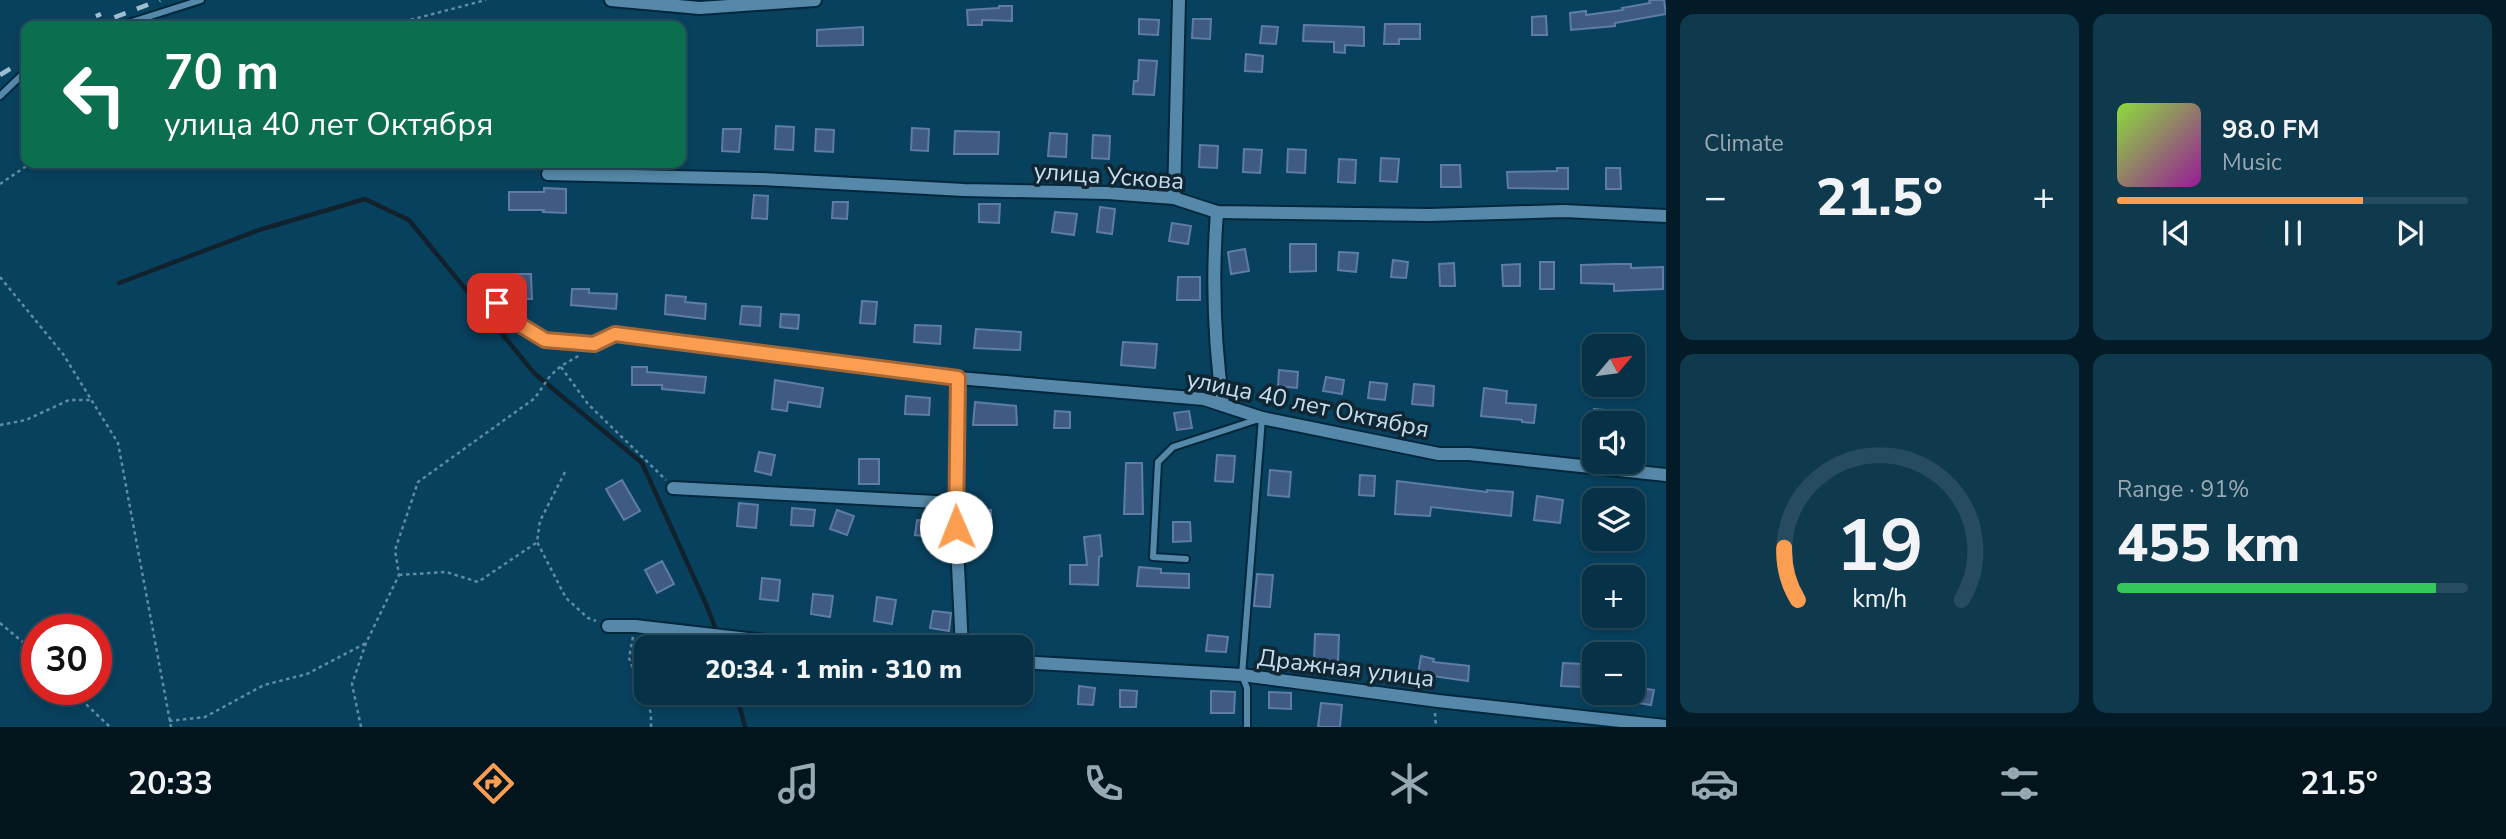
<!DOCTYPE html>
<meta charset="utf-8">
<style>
:root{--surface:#063146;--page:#0f394d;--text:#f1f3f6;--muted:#98a9b3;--line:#274c5f;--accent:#fc9e52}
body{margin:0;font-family:"Nunito Sans",sans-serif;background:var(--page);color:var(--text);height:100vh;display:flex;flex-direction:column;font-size:26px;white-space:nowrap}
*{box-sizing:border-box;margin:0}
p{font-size:23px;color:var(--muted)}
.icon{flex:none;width:38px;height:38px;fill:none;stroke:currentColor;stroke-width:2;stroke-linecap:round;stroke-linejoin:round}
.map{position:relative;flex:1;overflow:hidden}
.sheet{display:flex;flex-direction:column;gap:14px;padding:14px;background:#031b26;width:840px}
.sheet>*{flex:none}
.hud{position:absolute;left:21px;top:21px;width:665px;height:147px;border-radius:14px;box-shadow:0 4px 10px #0003,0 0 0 2px var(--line);background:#0b6e4f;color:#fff;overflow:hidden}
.needle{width:46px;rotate:61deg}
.fabs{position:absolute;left:1582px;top:334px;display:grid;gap:14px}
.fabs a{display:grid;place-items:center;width:63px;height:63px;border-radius:14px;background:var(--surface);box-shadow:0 4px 10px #0003,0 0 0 2px var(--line);font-size:35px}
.speed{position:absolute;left:21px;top:614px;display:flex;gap:14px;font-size:35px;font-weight:700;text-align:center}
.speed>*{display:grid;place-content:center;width:91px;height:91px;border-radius:50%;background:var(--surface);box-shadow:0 4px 10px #0003,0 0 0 2px var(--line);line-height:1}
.speed .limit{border:10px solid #d22;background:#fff;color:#111}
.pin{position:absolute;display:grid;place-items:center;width:60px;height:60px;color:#fff;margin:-30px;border-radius:14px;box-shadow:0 4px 10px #0006}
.me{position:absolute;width:77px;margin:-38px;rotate:359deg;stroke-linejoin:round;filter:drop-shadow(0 0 5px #0008)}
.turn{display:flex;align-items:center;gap:24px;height:147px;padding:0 28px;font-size:32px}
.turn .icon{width:91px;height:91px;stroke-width:2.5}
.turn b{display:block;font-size:49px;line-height:60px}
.big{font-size:52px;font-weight:800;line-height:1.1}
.sheet .card{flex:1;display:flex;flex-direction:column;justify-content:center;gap:10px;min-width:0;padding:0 24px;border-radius:14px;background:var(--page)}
.sheet .dial{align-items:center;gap:0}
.dial svg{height:182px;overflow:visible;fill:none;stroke:var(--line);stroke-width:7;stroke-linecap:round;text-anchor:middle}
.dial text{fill:var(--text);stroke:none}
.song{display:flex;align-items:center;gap:21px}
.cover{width:84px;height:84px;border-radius:10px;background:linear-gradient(135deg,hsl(90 70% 55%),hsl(300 70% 35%))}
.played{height:7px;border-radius:4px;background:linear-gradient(90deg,var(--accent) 70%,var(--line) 70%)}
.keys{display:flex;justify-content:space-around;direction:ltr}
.heat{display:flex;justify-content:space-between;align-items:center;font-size:38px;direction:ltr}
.charge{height:10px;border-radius:5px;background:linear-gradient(90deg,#34c759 91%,var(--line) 0)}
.sheet .tiles{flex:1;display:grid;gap:14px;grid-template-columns:repeat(2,1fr)}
.trip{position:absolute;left:634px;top:635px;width:399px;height:70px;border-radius:14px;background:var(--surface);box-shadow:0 4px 10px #0003,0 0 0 2px var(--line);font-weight:800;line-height:70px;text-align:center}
.dock{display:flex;height:112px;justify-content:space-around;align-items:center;background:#02141c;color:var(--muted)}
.dock .icon{width:49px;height:49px}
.dock .selected{color:var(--accent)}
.dock b{font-size:32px;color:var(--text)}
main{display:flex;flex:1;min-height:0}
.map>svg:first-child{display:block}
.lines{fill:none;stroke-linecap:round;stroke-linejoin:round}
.stream{stroke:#11222d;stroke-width:4.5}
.building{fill:#3f5b83;stroke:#5f7ca6;stroke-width:2}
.service-casing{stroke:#00273c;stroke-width:10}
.minor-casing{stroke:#00273c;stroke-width:16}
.path{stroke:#618ba3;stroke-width:2.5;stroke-dasharray:3.5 3.5;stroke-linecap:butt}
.service{stroke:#5689a9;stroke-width:6}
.minor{stroke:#5689a9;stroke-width:12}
.rail{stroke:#9ebed1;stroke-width:4.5;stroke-dasharray:12 12;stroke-linecap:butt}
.route-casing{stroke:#a46735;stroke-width:18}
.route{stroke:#fc9e52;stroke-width:12}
.labels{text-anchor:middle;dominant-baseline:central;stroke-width:7;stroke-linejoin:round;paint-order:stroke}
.street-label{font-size:24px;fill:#c4deef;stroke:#112633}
</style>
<main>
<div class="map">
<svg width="1666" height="727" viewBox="0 0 1666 727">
<rect width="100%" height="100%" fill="#08415e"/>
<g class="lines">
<g class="stream">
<path d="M119,283L259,230L365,199L409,220L534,373L642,463L706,604L723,648"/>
<path d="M736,693L745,727"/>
</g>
</g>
<g class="building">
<path d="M1649,0H1664L1666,14L1615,23V26L1571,30L1570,13L1586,11V15L1623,10L1622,8L1650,3Z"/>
<path d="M999,6H1012V21L982,20V25H968L967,10L999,8Z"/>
<path d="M1546,16L1547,35H1532V17Z"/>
<path d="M1139,19L1159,20L1158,35L1139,34Z"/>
<path d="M1193,19H1211L1210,39L1192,38Z"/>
<path d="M1385,24H1420V39H1399V44H1384Z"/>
<path d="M1304,25L1364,27V46L1345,45V53L1334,52V42L1303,41Z"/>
<path d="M1262,26L1278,27L1276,44L1260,43Z"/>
<path d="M863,27V45L817,46V30Z"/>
<path d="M1246,54L1263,56L1262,72L1245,71Z"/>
<path d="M1139,60L1157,61L1154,95L1133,94L1134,81H1138Z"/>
<path d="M776,126L794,127L793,150L775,149Z"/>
<path d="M912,128L929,129L928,151L911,150Z"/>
<path d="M723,129H741L739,152L722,151Z"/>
<path d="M816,129L834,130L833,152L815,151Z"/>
<path d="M955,131L999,132L998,154H954Z"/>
<path d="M1050,133L1067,134L1066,157L1048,156Z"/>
<path d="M1093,135L1110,136L1109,159L1092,158Z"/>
<path d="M1200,145L1218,146L1217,168L1199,167Z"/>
<path d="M1244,149L1262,150L1260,173L1243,172Z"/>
<path d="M1288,149L1306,150L1305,173L1287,172Z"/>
<path d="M1381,158L1399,159L1397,182L1380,181Z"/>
<path d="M1339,159L1356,160L1355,183L1338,182Z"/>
<path d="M1441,165H1460L1461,187H1441Z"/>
<path d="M1557,168H1568V189L1508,188L1507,172L1557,171Z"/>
<path d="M1606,168H1620L1621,189H1606Z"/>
<path d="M544,188L566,189V213L543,212L544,210H509V192H544Z"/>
<path d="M754,195L768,196L767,219L752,218Z"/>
<path d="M833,202H848L847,219L832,218Z"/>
<path d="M979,204H1000L999,223L979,222Z"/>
<path d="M1100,207L1115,209L1112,234L1097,232Z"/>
<path d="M1055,212L1077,214L1074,235L1052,232Z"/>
<path d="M1172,223L1191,226L1188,244L1169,241Z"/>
<path d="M1290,244H1316V271L1290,272Z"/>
<path d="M1245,249L1249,271L1231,274L1228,252Z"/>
<path d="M1339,252L1358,253L1356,272L1338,270Z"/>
<path d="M1393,260L1408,262L1406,278L1391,277Z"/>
<rect x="1540" y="262" width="14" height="27"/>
<path d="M1454,263L1455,286H1440L1439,264Z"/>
<path d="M1520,264V286H1503L1502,265Z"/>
<path d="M1615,264H1631V268L1663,267V289L1614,291V284L1581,283V265Z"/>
<path d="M514,274H531L532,299H515Z"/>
<path d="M1178,277H1200V300H1177Z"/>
<path d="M572,289H589V293L617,294L616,309L571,305Z"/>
<path d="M666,295L686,297L685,302L706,304L705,319L665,314Z"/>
<path d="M862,301L877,302L875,324L860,323Z"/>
<path d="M742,306L761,307L760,326L740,324Z"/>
<path d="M781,314L799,315L798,329L780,327Z"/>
<path d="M915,325L941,326L940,344L914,342Z"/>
<path d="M976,329L1021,332L1020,350L974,348Z"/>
<path d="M1123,342L1157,344L1155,368L1121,365Z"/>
<path d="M632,367H647V372L706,377L704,393L662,389V385H632Z"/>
<path d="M1279,370L1298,372L1297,388L1278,386Z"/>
<path d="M1326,377L1344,380L1342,394L1323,391Z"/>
<path d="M775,380L823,388L820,407L788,402L787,411L772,409Z"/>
<path d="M1370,382L1387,384L1385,400L1368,398Z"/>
<path d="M1414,384L1434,386L1433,406L1412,404Z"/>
<path d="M1484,388L1507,391L1506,403L1536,405L1534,423L1522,422V420L1481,416Z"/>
<path d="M906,396L930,398L929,415L905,414Z"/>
<path d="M975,402L1016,406L1017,425H973Z"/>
<path d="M1594,409L1615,411L1613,424H1593Z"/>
<path d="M1055,411L1070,412V428H1054Z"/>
<path d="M1189,411L1192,428L1177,430L1174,413Z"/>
<path d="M759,452L775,455L771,475L755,471Z"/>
<path d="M1217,455L1235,456L1233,482L1215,481Z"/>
<rect x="859" y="459" width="20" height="25"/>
<path d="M1126,463H1142L1143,514H1124Z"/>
<path d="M1270,470L1291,472L1289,497L1268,495Z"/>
<path d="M1360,475L1375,476L1374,496L1359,495Z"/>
<path d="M622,480L640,511L624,520L606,489Z"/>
<path d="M1397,481L1487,492V490L1513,492L1511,516L1431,507L1430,516L1395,514Z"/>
<path d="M1587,491H1594V533L1583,532Z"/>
<path d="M1537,496L1563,500L1560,523L1534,520Z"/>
<path d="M739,503L758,505L756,528L737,526Z"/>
<path d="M792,508L815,510L813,526L791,525Z"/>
<path d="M974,509L991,510V528H973Z"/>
<path d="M837,510L854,516L847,535L830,529Z"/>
<path d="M917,520L936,522L934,537L915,535Z"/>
<path d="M1173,522H1190L1191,541L1173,542Z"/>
<path d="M1100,535L1102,556L1099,557L1098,585L1070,584V565H1087L1084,537Z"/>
<path d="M662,561L674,584L657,593L645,570Z"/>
<path d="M1139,567L1161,569V573L1189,574V588L1137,586Z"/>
<path d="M1257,574L1273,575L1270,607L1254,606Z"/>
<path d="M762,578L780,580L778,601L760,599Z"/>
<path d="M813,594L833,596L830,617L811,614Z"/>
<path d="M877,597L896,600L892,624L874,621Z"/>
<path d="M933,611L951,613L949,631L930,628Z"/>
<path d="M1315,634L1339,635L1338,661L1314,660Z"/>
<path d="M1208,635L1228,637L1226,652L1206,651Z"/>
<path d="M1421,656L1434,659L1433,662L1469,666L1468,681L1418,674Z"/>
<path d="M1563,663L1584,664L1583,687L1561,686Z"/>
<path d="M1079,686L1095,688L1093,705L1078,704Z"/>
<path d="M1635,687L1654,690L1651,705L1632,702Z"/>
<path d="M1120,690L1137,691L1136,707H1120Z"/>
<path d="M1211,691L1235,692L1234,713H1211Z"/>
<path d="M1269,692L1291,693V709L1269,708Z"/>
<path d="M1321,703L1342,705L1340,727H1318Z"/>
</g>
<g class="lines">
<g class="service-casing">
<g id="service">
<path d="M119,26L201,0"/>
<path d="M0,96L26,71"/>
<path d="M1186,559L1153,557L1158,462L1173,447L1262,418L1242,675L1247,688V727"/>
</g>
</g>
<g class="minor-casing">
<g id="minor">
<path d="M611,0L700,8L815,0"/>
<path d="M548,174L760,179L964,190L1108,193L1174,198L1217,212L1429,215L1564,211L1666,216"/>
<path d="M1174,198L1179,0"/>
<path d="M1217,212C1212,276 1214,341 1223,405"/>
<path d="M497,303L522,326L545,340L594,343L615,334L958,378L1204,399L1262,418L1439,454H1469L1666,475"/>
<path d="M958,378L955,503L962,648"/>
<path d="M673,488L955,503"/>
<path d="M608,626H635L826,648"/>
<path d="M1020,662L1242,675L1438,701L1666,726"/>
</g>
</g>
<g class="path">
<path d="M334,26L410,20L486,0"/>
<path d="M0,184L31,163"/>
<path d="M0,277L63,354L118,443L171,727"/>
<path d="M561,367L588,404L666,480"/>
<path d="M0,425L26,420L69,400H90"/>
<path d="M565,472L540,521L537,542L566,598L588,618L596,621"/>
<path d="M399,575L446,572L478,582L536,543"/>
<path d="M0,623L37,654"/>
<path d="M633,637L629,658L651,713V727"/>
<path d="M71,690L110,727"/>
<path d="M1435,713L1436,727"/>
<path d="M169,721L205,717L264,685L307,674L366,643"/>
<path d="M361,727L352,684L366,643L399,575L395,550L418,482L535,398L550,376L561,366L580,355"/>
</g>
<use href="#service" class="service"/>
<use href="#minor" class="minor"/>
<g class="rail">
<path d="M74,26L101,14"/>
<path d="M92,26L160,0"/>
<path d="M0,75L26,59"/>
</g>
</g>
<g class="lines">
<g class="route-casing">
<path id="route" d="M497,303L522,326L545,340L594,344L615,334L958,378L956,527"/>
</g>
<use href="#route" class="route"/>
</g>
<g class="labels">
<g class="street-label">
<text transform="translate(1109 176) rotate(4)">улица Ускова</text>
<text transform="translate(1308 404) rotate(12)">улица 40 лет Октября</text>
<text transform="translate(1346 668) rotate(7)">Дражная улица</text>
</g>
</g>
</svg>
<div class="fabs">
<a><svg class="needle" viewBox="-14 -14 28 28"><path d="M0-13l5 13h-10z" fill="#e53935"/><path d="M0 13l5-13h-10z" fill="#98a9b3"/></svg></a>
<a><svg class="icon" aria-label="sound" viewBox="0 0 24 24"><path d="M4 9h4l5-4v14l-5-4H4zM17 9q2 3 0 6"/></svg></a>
<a><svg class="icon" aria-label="layers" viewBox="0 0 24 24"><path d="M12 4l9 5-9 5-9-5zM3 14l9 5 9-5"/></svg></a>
<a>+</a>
<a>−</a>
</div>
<div class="speed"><div class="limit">30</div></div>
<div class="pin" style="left:497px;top:303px;background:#d93025"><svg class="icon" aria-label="arrive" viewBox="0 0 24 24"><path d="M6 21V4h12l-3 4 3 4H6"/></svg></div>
<svg class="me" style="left:956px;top:527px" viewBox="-20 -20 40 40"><circle r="19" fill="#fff"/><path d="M0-13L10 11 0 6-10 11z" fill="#fc9e52"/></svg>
<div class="trip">20:34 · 1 min · 310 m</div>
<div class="hud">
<div class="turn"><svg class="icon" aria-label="left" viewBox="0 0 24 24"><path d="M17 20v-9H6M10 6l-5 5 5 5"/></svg><div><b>70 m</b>улица 40 лет Октября</div></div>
</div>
</div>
<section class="sheet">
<div class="tiles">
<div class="card"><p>Climate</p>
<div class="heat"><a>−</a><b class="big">21.5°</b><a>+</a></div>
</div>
<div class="card">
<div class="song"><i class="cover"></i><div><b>98.0 FM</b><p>Music</p></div></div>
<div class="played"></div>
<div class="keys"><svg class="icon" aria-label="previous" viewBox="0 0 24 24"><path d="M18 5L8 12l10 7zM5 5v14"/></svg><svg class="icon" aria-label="pause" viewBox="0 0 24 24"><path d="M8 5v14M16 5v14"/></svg><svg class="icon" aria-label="next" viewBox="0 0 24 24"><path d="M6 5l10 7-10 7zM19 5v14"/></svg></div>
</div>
<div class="card dial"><svg viewBox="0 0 100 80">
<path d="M14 69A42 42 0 1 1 86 69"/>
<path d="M14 69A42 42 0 0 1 8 46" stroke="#fc9e52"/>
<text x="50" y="56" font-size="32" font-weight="700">19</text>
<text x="50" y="72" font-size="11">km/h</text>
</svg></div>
<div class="card"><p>Range · 91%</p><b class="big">455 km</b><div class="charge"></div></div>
</div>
</section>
</main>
<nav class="dock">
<b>20:33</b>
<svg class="icon selected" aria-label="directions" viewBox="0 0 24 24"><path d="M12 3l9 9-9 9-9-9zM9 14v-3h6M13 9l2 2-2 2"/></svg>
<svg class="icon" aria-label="music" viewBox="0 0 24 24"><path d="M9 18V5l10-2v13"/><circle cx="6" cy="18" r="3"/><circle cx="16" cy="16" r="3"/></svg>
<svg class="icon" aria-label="phone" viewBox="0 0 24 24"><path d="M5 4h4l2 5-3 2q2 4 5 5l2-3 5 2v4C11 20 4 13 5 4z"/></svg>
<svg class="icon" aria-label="climate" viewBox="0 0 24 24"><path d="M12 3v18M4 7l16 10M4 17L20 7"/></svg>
<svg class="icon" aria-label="car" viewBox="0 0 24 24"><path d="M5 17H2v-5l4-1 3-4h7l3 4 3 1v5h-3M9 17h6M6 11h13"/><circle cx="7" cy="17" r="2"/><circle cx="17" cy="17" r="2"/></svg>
<svg class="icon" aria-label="filters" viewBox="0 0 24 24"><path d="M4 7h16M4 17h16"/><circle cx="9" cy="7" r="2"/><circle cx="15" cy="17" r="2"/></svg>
<b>21.5°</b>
</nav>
